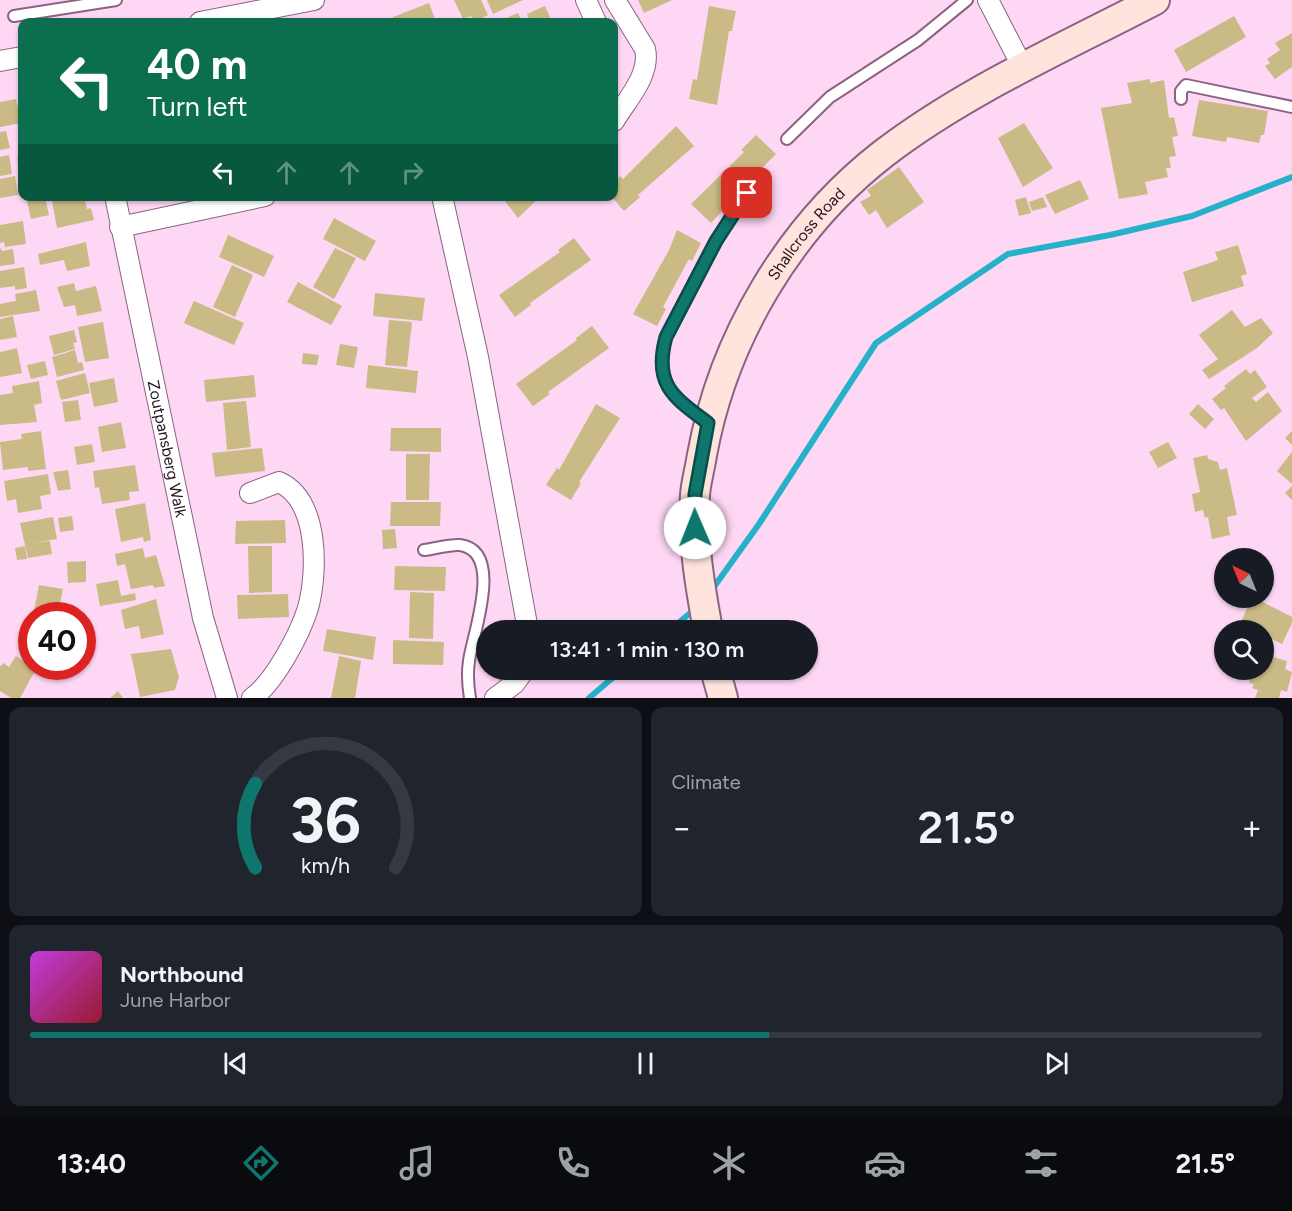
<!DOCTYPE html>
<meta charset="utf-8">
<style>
:root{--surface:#171b24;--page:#20242c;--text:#f1f3f6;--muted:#9ea1a6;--line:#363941;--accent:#0f766e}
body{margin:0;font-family:Figtree,sans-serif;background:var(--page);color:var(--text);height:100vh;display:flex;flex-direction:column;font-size:22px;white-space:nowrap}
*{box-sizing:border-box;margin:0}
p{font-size:20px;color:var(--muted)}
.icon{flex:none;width:33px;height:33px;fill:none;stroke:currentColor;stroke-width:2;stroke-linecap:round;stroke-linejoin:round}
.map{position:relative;height:698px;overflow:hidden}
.side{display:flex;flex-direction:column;gap:9px;padding:9px;background:#0d0f14;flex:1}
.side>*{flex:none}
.hud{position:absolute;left:18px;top:18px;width:600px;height:183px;border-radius:12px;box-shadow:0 2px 4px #0004;background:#0b6e4f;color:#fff;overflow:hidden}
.needle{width:39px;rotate:317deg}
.fabs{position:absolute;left:1214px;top:548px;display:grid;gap:12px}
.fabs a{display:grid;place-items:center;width:60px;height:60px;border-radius:50%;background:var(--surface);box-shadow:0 2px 4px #0004;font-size:30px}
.speed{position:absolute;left:18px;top:602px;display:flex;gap:12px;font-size:30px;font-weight:700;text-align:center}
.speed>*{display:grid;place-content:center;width:78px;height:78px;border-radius:50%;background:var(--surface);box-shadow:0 2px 4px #0004;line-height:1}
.speed .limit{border:9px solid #d22;background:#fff;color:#111}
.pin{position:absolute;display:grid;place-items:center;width:51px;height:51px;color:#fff;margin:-26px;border-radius:12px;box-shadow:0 3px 9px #0006}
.me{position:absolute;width:66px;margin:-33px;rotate:359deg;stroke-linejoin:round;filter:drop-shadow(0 0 4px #0008)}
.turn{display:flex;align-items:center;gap:21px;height:126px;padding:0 30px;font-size:27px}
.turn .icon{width:78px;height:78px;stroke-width:2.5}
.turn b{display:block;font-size:42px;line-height:51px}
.lanes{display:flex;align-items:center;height:57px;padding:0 30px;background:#0003;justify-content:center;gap:30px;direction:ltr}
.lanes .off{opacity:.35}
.big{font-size:45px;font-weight:600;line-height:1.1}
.side .tile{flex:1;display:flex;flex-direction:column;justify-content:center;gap:9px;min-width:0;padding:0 21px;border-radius:12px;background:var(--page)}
.side .dial{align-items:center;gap:0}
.dial svg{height:156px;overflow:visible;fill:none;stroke:var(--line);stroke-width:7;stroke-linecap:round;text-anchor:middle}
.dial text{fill:var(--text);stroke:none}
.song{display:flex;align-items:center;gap:18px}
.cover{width:72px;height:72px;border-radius:9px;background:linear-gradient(135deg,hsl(290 70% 55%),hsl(350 70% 35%))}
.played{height:6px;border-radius:3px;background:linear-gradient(90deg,var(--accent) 60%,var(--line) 60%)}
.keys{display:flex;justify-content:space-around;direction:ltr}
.heat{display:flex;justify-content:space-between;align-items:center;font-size:33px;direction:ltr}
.side .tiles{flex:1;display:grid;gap:9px;grid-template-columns:1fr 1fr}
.tile:last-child{grid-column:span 2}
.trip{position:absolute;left:476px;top:620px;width:342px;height:60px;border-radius:30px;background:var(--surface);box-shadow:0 2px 4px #0004;font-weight:600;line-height:60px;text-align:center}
.menu{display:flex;height:96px;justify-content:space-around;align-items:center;background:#090b0e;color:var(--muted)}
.menu .icon{width:42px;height:42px}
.menu .on{color:var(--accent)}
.menu b{font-size:27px;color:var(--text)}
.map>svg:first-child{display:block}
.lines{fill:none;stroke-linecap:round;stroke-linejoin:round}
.stream{stroke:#26b1cb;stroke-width:6}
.building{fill:#cabb86}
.lane-casing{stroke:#8c6283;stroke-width:14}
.street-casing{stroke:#8c6283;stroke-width:22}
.secondary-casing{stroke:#8c6283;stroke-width:32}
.lane{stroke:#fff;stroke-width:10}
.street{stroke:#fff;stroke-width:20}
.secondary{stroke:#fee4dd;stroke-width:28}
.route-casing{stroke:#0a4d48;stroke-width:15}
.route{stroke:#0f766e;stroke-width:10}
.labels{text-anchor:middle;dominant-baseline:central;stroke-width:5;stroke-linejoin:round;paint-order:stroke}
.street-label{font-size:16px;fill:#261522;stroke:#ffebfa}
</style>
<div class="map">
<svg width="1292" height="698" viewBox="0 0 1292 698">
<rect width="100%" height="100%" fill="#fed7f5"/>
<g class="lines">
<g class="stream">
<path d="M711,591L759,524L876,343L1008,254L1110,235L1192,216L1292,177"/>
<path d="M670,630L695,609"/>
<path d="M589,698L623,669"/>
</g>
</g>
<g class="building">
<path d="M454,0H481L488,15L474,22L471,16L463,19Z"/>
<path d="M487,0H523L493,14Z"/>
<path d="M638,0H672L644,13Z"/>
<path d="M429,3L436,22H395L393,17Z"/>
<path d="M545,6L552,22H526L529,19L527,14Z"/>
<path d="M709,6L736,11L732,31H729L717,105L689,99L693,79L697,80Z"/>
<path d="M518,13L522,22H497Z"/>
<path d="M1234,16L1246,37L1186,72L1174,50Z"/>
<path d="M377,19L378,22H362V21Z"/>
<path d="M1292,33V67L1275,79L1265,66L1270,63L1267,59L1280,50L1275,43Z"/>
<path d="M1150,79V83L1164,80L1169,118L1174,117L1178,136L1172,137L1176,156L1169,157L1171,168H1166L1168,177L1145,182L1148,194L1119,199L1101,108L1132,103L1127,83Z"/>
<path d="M16,99L21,123L0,127V102Z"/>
<path d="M1199,100L1268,111L1264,135H1261L1259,143L1227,137L1226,142L1192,136Z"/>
<path d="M1024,123L1053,168L1023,187L998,138Z"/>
<path d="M676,126L694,146L638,195L640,197L624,211L611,196H614V182L620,176L623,179Z"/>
<path d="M6,131L10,148L0,150V132Z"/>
<path d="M756,135L776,154L762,168L760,166L722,207L724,209L711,223L691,204L744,152L741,150Z"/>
<path d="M9,155L12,174L0,176V157Z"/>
<path d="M22,156V176H20L17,157Z"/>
<path d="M899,167L924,202L887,228L876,210L869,215L860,202L871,196L867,190Z"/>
<path d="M15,176L18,195L0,198V179Z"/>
<path d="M1080,180L1089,199L1055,214L1045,195Z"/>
<path d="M51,196H68L69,199L84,196L87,209L91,208L94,220L57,228Z"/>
<path d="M501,196H541L518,218Z"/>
<path d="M45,197L49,215L31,219L27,201Z"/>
<path d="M1026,197L1031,213L1019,216L1015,200Z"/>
<path d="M1043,197L1047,207L1032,211L1029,202Z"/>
<path d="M334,218L376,241L365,261L323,239Z"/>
<path d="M23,221L26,244L5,247L4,242L0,243V225Z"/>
<path d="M677,230L701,243L692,261L689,259L663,307L666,309L657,326L633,314L669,250Z"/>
<path d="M228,235L274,256L264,277L219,257Z"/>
<path d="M574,238L591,260L530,303L531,305L515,317L499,295L560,252L558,250Z"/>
<path d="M86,242L90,266L67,271L64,260L40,265L38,254Z"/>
<path d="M1238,245L1247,274L1241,276L1244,286L1192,302L1183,272L1218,260L1215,252Z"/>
<path d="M0,247L2,251L13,249L15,264L0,266Z"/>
<path d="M335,248L356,258L334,299L313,287Z"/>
<path d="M232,265L253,275L235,317L213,307Z"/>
<path d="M24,267L27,288L15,290V286L0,288V271Z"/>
<path d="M298,282L342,306L331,325L287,302Z"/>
<path d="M74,283L76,291L96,286L102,311L77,316L75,305L64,307L57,287Z"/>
<path d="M36,290L40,311L0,317V304L16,301L15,294Z"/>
<path d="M375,293L425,298L422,321L373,316Z"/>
<path d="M194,301L244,323L234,345L184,323Z"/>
<path d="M1232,310L1245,327L1261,318L1273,333L1257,348L1209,379L1202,370L1218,359L1199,335Z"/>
<path d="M13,316L17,337L0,340V319Z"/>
<path d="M389,320L412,322L407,367L385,365Z"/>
<path d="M103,322L109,358L85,362L78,327Z"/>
<path d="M592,326L609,348L548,392L550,394L533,406L516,384L577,340L576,338Z"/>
<path d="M74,330L77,342L73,343L75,349L54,355L49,336Z"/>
<path d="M340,344L358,347L354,368L336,365Z"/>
<path d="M17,348L22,373L0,377V352Z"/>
<path d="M75,350L78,363L82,362L84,370L57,377L52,357Z"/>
<path d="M303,353L319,355L317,365L302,364Z"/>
<path d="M45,361L48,375L31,379L27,365Z"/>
<path d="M368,365L418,371L416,393L366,388Z"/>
<path d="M1246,369L1250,374L1255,370L1267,387L1252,398L1256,402L1268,392L1282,411L1246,441L1224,408L1221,410L1212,399L1226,388L1224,386Z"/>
<path d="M85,373L90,393L61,400L56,381Z"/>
<path d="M254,375L256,397L206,402L204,380Z"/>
<path d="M114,378L118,402L94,407L89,383Z"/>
<path d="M39,381L42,403L34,405L37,422L0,425V395L13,393L12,386Z"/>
<path d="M78,400L81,420L65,422L62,402Z"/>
<path d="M246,401L251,447L227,450L223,403Z"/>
<path d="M596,404L620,418L579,482L581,483L571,500L546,485L557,468L559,470Z"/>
<path d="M1198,404L1214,419L1205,429L1189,414Z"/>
<path d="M121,422L126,448L102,452L98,427Z"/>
<path d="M391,428H441V452L390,451Z"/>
<path d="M41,431L46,469L28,471V467L3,470L0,442L22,439L21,434Z"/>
<path d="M1292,431V445L1285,438Z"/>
<path d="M1168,442L1177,458L1158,468L1149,452Z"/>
<path d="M92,444L95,462L77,465L74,447Z"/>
<path d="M262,448L265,471L215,477L212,453Z"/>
<path d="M1292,452V484L1277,471Z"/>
<path d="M406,454H430L429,500H406Z"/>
<path d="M1207,455L1208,459L1218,462L1220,470L1227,468L1237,515L1227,517L1230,535L1212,539L1208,517L1205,518L1203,510L1195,512L1192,494L1200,492L1193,458Z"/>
<path d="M135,465L139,491L129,492L130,500L102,504L99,487L95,488L93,471Z"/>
<path d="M68,470L71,489L58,491L53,472Z"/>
<path d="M48,474L51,494L40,496L42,509L18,513L16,499L7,501L4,481Z"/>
<path d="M1292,486V500L1285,493Z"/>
<path d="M391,502H441L440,526H390Z"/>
<path d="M145,503L151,540L144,542L143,537L121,542L115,509Z"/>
<path d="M72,516L74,530L60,532L58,518Z"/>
<path d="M53,517L57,539L33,543L50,541L52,554L28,558L20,523Z"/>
<path d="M285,520L286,543L235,544L236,521Z"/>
<path d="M395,529L397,548L383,549L382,530Z"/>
<path d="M25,546L27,559L17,560L15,548Z"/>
<path d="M248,546H272V592L249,593Z"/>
<path d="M143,548L145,558L156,555L165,586L154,588L153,585L131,589L125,564L117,566L115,554Z"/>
<path d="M86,561V582L68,583L67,562Z"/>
<path d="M395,566L446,567L445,591L394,590Z"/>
<path d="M1263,571L1274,585L1263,594Z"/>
<path d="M118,580L121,596L135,593L136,600L100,606L96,584Z"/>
<path d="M39,585L63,589L58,615L34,611Z"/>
<path d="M410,592L434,593L433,639L409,638Z"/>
<path d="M288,594L289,617L238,619L237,595Z"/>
<path d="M1252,597H1259L1257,599L1292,617V623L1282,644L1263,635V630H1253L1240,624Z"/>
<path d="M156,599L164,634L141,639L139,626L125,629L121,610Z"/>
<path d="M327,629L376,637L373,660L323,651Z"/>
<path d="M393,640L444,642L443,665L393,664Z"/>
<path d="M171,649L179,677L175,690L140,697L131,654Z"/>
<path d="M1263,650L1274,654L1273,657L1287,661L1285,669L1292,672L1287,692L1281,690L1279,698H1255L1258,690L1252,688L1254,684L1249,683L1250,679L1239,675L1241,669H1263Z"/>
<path d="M16,656L36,669L20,698H11L0,691V667L3,663L9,667Z"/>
<path d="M339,656L361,661L355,698H331Z"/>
<path d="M118,691L123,698H110Z"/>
</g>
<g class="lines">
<g class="lane-casing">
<g id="lane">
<path d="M14,16L116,0"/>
<path d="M1181,99V91L1186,85L1292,107"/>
<path d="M787,139L830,97L918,40L967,0"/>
<path d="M708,423C673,397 653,384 666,337L716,241L747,193"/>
<path d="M424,550C435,549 449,544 460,545C505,551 472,636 469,661C467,674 468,686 470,698"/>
</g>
</g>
<g class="street-casing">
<g id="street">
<path d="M586,0L596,22"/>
<path d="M988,0L1023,68"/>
<path d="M200,22L314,0"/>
<path d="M0,61L22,57"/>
<path d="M614,121C626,101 651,75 645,49L615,0"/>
<path id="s1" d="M115,196L203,618L227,698"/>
<path d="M442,196L478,357L528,630"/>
<path d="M120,227L265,196"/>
<path d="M250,493L279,482C319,500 318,571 308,608C300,634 274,683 252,698"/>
<path d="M495,698L514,684L525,669"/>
</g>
</g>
<g class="secondary-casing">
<g id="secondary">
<path id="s2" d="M708,630C700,586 692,540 695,495C696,482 700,468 702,455C723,339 789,227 883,154C965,91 1063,48 1155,0"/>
<path d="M715,669L723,698"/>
</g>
</g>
<use href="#lane" class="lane"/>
<use href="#street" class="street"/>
<use href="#secondary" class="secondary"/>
</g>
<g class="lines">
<g class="route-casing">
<path id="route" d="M695,528V494L708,423C673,397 653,384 666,337L716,241L747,193"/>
</g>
<use href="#route" class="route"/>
</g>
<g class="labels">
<g class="street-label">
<text stroke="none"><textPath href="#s2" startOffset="424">Shallcross Road</textPath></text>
<text stroke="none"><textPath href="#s1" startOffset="258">Zoutpansberg Walk</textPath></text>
</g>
</g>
</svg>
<div class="fabs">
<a><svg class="needle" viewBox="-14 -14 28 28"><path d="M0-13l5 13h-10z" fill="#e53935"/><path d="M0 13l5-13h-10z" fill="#9ea1a6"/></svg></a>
<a><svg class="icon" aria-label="search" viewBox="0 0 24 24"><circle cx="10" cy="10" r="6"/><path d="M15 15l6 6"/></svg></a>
</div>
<div class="speed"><div class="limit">40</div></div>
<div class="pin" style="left:747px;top:193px;background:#d93025"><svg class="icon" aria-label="arrive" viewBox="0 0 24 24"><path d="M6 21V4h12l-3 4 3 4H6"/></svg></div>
<svg class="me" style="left:695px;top:528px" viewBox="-20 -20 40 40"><circle r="19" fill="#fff"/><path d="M0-13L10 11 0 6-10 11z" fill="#0f766e"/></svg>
<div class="trip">13:41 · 1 min · 130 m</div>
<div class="hud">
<div class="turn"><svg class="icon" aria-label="left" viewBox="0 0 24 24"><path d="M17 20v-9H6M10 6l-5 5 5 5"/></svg><div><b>40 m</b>Turn left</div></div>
<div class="lanes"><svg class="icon" aria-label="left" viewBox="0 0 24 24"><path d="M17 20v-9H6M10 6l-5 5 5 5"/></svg><svg class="icon off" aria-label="ahead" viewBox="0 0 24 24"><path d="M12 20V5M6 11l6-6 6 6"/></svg><svg class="icon off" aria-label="ahead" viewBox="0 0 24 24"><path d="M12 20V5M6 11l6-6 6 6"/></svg><svg class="icon off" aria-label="right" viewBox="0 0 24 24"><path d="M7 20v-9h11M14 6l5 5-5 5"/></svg></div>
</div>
</div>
<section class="side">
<div class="tiles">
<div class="tile dial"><svg viewBox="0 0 100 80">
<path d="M14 69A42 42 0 1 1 86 69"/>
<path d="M14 69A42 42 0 0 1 14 26" stroke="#0f766e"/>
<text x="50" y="56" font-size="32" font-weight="700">36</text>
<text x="50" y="72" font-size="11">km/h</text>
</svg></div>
<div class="tile"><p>Climate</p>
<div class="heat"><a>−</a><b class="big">21.5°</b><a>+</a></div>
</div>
<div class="tile">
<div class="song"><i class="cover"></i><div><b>Northbound</b><p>June Harbor</p></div></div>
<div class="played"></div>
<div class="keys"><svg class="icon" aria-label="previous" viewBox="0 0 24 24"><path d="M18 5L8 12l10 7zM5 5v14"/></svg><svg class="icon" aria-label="pause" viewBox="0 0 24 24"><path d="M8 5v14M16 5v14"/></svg><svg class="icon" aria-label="next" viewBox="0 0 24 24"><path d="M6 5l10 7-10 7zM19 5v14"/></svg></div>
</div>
</div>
</section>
<nav class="menu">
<b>13:40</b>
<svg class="icon on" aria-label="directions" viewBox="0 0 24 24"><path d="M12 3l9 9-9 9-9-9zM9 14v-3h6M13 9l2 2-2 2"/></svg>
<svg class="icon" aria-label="music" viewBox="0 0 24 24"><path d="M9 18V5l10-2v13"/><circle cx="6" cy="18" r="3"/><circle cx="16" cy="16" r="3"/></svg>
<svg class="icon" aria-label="phone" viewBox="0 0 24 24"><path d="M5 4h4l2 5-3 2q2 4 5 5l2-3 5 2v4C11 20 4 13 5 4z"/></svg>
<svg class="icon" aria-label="climate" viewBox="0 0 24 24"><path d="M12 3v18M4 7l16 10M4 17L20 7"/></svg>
<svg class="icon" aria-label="car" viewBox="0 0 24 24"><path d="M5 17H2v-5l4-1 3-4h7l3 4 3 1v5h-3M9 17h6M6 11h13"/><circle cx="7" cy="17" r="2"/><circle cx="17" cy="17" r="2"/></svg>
<svg class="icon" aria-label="filters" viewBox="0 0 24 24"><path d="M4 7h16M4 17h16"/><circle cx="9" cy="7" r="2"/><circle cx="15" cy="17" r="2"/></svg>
<b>21.5°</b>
</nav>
